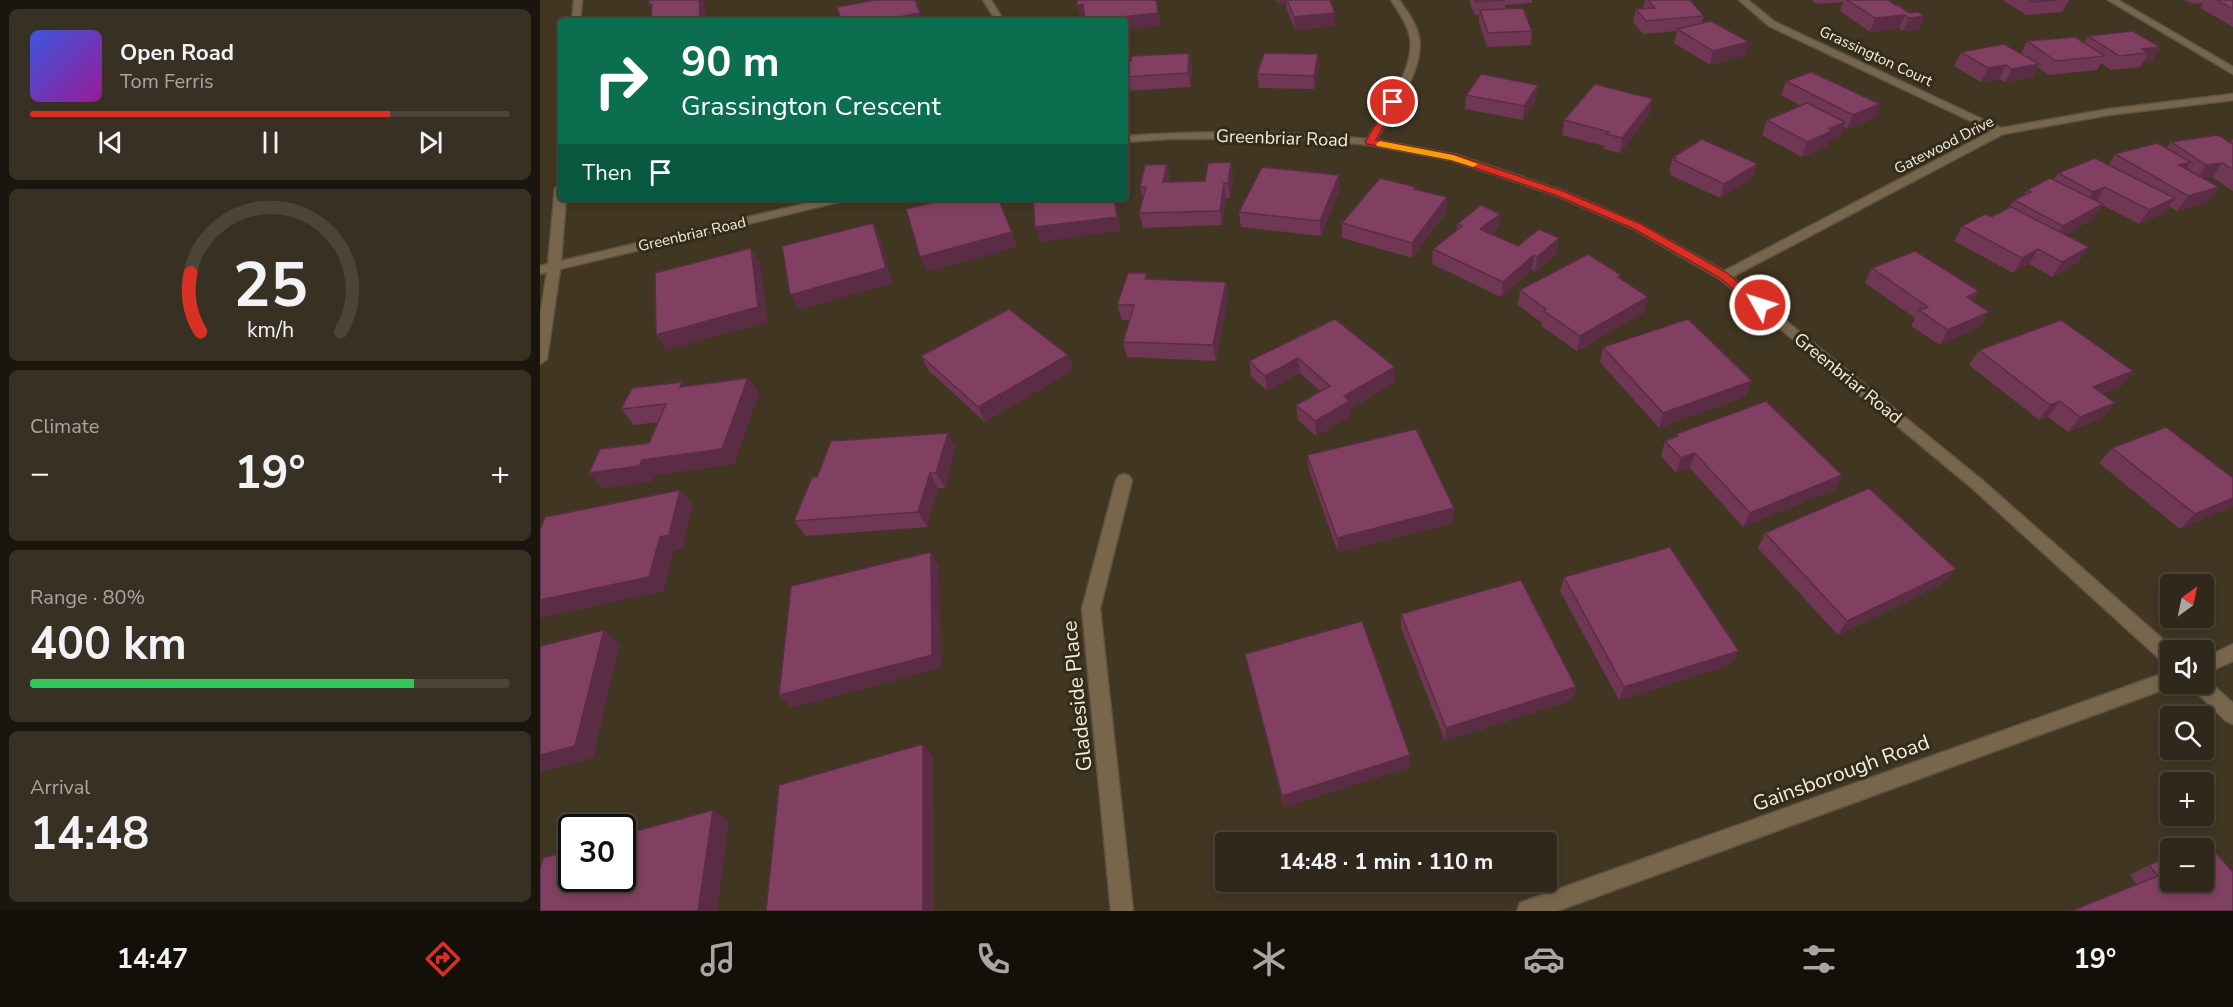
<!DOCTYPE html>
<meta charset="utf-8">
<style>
:root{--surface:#30281a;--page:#383023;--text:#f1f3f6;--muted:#a8a6a2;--line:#4b4439;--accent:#d93025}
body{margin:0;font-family:"Nunito Sans",sans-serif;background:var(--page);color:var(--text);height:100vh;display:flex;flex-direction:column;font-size:22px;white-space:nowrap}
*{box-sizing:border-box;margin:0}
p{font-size:20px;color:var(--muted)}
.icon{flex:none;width:33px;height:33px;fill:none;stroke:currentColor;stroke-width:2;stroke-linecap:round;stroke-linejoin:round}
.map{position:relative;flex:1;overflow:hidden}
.panel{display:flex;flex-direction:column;gap:9px;padding:9px;background:#1a160e;width:540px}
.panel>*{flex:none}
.hud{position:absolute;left:18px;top:18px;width:570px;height:183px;border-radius:6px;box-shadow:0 3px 9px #0003,0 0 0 2px var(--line);background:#0b6e4f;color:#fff;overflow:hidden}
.needle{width:39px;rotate:33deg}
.controls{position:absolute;left:1620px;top:574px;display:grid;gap:12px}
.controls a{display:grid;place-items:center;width:54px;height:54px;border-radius:6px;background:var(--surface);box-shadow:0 3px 9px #0003,0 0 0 2px var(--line);font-size:30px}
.speed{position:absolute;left:18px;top:814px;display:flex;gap:12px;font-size:30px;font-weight:700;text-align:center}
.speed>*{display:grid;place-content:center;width:78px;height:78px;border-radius:50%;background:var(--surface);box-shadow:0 3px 9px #0003,0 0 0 2px var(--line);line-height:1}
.speed .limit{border:3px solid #111;border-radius:9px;background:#fff;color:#111}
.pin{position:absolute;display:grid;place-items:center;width:51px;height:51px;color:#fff;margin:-26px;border:3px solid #fff;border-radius:50%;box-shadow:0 2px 6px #0007}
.me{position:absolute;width:66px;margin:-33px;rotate:309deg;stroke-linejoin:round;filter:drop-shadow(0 0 4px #0008)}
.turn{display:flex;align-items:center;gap:21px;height:126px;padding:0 24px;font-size:27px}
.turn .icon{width:78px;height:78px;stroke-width:2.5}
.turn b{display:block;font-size:42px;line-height:51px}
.then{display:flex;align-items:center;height:57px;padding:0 24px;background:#0003;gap:12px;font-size:22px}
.big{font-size:45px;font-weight:700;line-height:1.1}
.panel .tile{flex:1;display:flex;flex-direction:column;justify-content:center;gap:9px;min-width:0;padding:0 21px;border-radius:9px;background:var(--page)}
.panel .dial{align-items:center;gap:0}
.dial svg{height:156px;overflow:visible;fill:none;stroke:var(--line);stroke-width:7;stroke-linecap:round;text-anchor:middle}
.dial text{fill:var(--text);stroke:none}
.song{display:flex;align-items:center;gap:18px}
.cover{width:72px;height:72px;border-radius:9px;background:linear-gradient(135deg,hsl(230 70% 55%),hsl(300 70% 35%))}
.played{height:6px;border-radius:3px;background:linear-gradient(90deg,var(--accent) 75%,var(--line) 75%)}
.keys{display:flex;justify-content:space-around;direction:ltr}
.heat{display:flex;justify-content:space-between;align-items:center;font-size:33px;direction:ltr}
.charge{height:9px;border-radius:4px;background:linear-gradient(90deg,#34c759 80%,var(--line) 0)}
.trip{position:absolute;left:675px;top:832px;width:342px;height:60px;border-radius:6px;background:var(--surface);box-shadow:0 3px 9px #0003,0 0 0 2px var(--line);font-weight:700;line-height:60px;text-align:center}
.dock{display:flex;height:96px;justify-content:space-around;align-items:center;background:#13100a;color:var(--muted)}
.dock .icon{width:42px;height:42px}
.dock .on{color:var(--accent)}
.dock b{font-size:27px;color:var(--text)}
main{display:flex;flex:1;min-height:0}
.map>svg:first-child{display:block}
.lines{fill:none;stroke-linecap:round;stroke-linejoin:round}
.minor-casing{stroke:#5d5341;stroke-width:3}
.minor{fill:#77664c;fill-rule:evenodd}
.wall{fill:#6f3753}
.shaded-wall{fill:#5a2d44}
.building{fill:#814061;stroke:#5a2d44;stroke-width:1.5}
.route{fill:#d93025;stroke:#8d1f18;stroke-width:1.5}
.slow{fill:#f59e0b}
.labels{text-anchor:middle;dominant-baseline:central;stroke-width:6;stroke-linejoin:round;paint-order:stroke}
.far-street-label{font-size:15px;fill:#f3ede1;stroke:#352c18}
.street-label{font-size:18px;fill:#f3ede1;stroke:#352c18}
.near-street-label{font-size:21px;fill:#f3ede1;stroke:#352c18}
</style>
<main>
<section class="panel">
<div class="tile">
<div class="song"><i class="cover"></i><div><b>Open Road</b><p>Tom Ferris</p></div></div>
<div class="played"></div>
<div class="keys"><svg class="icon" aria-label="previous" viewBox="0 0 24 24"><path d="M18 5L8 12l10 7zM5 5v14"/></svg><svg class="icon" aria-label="pause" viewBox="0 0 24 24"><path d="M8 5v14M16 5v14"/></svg><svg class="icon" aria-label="next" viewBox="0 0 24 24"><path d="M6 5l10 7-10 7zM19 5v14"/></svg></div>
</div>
<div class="tile dial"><svg viewBox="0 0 100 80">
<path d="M14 69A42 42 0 1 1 86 69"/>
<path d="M14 69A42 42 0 0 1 9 39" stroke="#d93025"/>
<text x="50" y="56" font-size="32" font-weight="700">25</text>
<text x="50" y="72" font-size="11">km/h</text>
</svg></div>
<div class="tile"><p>Climate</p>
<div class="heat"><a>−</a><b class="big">19°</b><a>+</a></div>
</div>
<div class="tile"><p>Range · 80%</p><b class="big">400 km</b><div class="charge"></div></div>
<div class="tile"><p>Arrival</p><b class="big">14:48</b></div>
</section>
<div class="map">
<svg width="1693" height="911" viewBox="0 0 1693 911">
<rect width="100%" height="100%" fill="#403622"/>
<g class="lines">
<g class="minor-casing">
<g id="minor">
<path d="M34,0H42L40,21H32Z"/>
<path d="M443,0H451L464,21H456Z"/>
<path d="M851,0H859C867,11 876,23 879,37C885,69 852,113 836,140L917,155L1023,191L1102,225L1184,271L1452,131L1229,26L1199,0H1208L1235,22L1461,128L1569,109L1693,94V100L1569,115L1463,134L1192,277L1442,480L1636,651H1630V665L1624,663L1432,488L1180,279L1094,229L1015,195L911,160L830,145L751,138L628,139L585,142V136C666,130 746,131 827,139C842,112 876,69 870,37C867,23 858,11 851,0Z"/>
<path d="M1568,0H1578L1693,67V74Z"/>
<path d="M21,185V198H26L21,261L289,198H309L303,201L20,269L7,359L0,364V316L7,272L0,274V266L8,264L15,188Z"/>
<path d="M584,474L589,476L592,480L560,609L593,911H571L542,609L576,480L579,476Z"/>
<path d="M1693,644V661L1664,674V658Z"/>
<path d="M1630,671V684L1636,685L1017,911H977L980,903L988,900Z"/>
<path d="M1664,677L1693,703V724L1686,721L1654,690L1651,684H1664Z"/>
</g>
</g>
<use href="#minor" class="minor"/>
</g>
<g class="wall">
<path d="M736,0H790L795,13V26L755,30L747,9L746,3L739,4Z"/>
<path d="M930,0H992V3L965,5V9L992,31L991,45L947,47L939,23V15H935L930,5Z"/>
<path d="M1105,0H1150L1164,16L1162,23L1209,42L1205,55L1170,65L1134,43L1137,31L1103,34L1093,22L1096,9H1103Z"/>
<path d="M1272,0H1348L1355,5L1369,13L1384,16L1379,30L1363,31L1359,28L1330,32L1300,11L1303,2L1276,4Z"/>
<path d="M1463,0H1529L1522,12L1486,15Z"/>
<path d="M1644,0H1693V27L1660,8L1663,3L1653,4Z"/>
<path d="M1548,36L1620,47L1612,61L1603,62L1600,67L1571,70L1561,63L1557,70L1509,75L1497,67L1492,77L1465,82L1459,79L1441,82L1414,66L1421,52L1481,54L1487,41L1544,43Z"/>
<path d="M778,54L779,67L774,89L719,88L717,74Z"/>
<path d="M585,61L652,66L651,87L586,91L585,86Z"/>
<path d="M1246,81L1340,104L1334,118L1307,129L1303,127L1300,137L1288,142L1287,146L1262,157L1222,135L1227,120L1261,106L1241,95Z"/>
<path d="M926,95L996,99L983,120L925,109Z"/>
<path d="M1110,113L1080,153L1064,149V146L1022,135L1024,120Z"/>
<path d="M1693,139V191L1672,177L1663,178L1679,187L1668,202L1637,211L1629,206L1624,213L1599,224L1562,205L1553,219L1525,235L1539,262L1512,277L1489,264L1473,273L1414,241L1422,226L1451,217L1469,207L1474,200L1484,195L1487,190L1514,180L1518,173L1568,165L1575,154L1627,148L1631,142H1690Z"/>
<path d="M1133,157L1213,178L1180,198L1130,175L1131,172L1129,171Z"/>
<path d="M691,162L693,176L690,198H686L682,225L603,228L599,213L603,199L600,187L627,164L630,179L629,181H665Z"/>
<path d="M800,189L781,236L701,227L699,212Z"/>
<path d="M876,189L907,197L906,212L872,258L802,238V223Z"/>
<path d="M960,214L958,228L951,234L978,246L1017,253L995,272L992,270L961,297L892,264L893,249L917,230V224Z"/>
<path d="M1332,268L1439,291L1433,301L1440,327L1400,345L1371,326L1375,318L1325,283Z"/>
<path d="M1081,275L1080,279L1104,312L1037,351L1001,326L1002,323L978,305L980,290Z"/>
<path d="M608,279L686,282L688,297L676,361L587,357L583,342L589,320H582L577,305Z"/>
<path d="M795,319L855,382L811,408V416L776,436L758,420L756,405L780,391L760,373L727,391L711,376L709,361Z"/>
<path d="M1063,347L1206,396L1119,428L1060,362Z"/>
<path d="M1439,350L1593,371L1581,386L1563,393V418L1528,432L1508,417L1499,420L1429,365Z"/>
<path d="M528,355L533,370L445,422L389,371L381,356Z"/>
<path d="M208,378L219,393L194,464L115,475L112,481L63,488L109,443L119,422L94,425L81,409L145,386Z"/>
<path d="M1136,434L1302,475L1294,490L1203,527L1150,468L1136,473L1121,456L1125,441L1135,438Z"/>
<path d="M415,448L405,488H398L387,527L266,536L254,521Z"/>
<path d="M1572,448L1693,478V506L1640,529L1559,463Z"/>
<path d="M767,455L914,508L912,523L798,553L769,470Z"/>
<path d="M1225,533L1404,583L1298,635L1218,548Z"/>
<path d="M1024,577L1192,664L1079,700L1020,591Z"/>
<path d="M861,614L1036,687L1032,700L905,741L861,628Z"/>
<path d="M705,654L870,767L744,807Z"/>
<path d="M1609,865L1693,911H1532L1597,885L1590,875Z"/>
</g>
<g class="shaded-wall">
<path d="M159,0H163L165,5L166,21H133Z"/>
<path d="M739,0H746V3L739,4Z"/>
<path d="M543,4L546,17L540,18L537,5Z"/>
<path d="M380,13L383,21H339Z"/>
<path d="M618,13L621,26L585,30V21H545Z"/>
<path d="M795,13V26L755,30L754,17Z"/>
<path d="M1365,15L1359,28L1330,32L1335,18Z"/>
<path d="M1384,16L1379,30L1363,31L1369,18Z"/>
<path d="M1209,42L1205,55L1170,65L1173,51Z"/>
<path d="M1620,47L1612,61L1603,62L1608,53L1602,49Z"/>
<path d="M649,53L652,66L651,87L648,73Z"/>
<path d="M778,54L779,67L774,89V76Z"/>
<path d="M1499,64L1492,77L1465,82L1472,69Z"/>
<path d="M1466,65L1459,79L1441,82L1448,68Z"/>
<path d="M998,85L996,99L983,120L984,106Z"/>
<path d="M1113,99L1110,113L1080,153L1082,138Z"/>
<path d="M1340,104L1334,118L1307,129L1313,115Z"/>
<path d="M1305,122L1300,137L1288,142L1287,146L1262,157L1267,142L1289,129Z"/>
<path d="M691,162L693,176L690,198L688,183Z"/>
<path d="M1651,162L1641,176L1639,165Z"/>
<path d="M1682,163L1672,177L1656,180L1666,165Z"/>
<path d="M627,164L630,179L626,196L623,182Z"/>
<path d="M1218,164L1213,178L1180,198L1184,184Z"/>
<path d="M799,175L800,189L781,236L780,221Z"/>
<path d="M684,183L686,198L682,225L680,211Z"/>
<path d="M1565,187L1556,202L1544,207L1553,192Z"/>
<path d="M1679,187L1668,202L1637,211L1648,196Z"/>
<path d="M907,197L906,212L872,258V243Z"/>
<path d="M575,198L581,231L500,242L495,227Z"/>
<path d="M1635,198L1624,213L1599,224L1609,210Z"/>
<path d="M1563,204L1553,219L1514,241L1523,226Z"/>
<path d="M960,214L958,228L939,244L940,229Z"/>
<path d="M333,223L340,238L353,283L259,310L250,295Z"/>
<path d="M472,232L477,247L387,272L380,257Z"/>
<path d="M1019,238L1017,253L995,272L997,257Z"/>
<path d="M1549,247L1539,262L1512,277L1522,262Z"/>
<path d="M211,248L220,263L228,322L127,350L116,335Z"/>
<path d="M1498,249L1489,264L1473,273L1482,258Z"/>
<path d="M994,255L992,270L961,297L963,282Z"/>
<path d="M686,282L688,297L676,361L673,345Z"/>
<path d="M1439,291L1430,306L1427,297Z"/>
<path d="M1108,297L1104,312L1037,351L1040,336Z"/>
<path d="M1449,312L1440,327L1400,345L1408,330Z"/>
<path d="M528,355L533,370L445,422L438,407Z"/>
<path d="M758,358L760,373L727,391L725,376Z"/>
<path d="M855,367V382L811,408V416L776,436L775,421L804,396Z"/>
<path d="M1593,371L1581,386L1542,402L1553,387Z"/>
<path d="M208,378L219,393L194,464L115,475L112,481L63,488L49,473L102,460Z"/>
<path d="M1212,381L1206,396L1119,428L1123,413Z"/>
<path d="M1520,401L1508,417L1499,420L1510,405Z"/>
<path d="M1575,403L1563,418L1528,432L1540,417Z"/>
<path d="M408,433L415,448L405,488L396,473Z"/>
<path d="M1155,453L1150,468L1136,473L1141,458Z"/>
<path d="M390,473L398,488L387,527L378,512Z"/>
<path d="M1302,475L1294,490L1203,527L1210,513Z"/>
<path d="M140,490L153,505L142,549L134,551L124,591L0,618V600L120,537Z"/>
<path d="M1693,498V506L1640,529L1655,514Z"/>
<path d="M914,508L912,523L798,553L797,538Z"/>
<path d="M391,552L399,566L401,668L252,708L239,695Z"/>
<path d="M1416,569L1404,583L1298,635L1307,621Z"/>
<path d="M64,630L80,644L53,758L0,772V755Z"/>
<path d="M1199,651L1192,664L1079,700L1084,687Z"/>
<path d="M1036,687L1032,700L905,741L906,728Z"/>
<path d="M383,744L393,757L394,911H383Z"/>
<path d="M870,755V767L744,807L742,796Z"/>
<path d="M173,810L189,821L177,911H158Z"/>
</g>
<g class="building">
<path d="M109,0H159L160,16L133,21H111L112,4L109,5Z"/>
<path d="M335,0H375L380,13L339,21H301L297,7Z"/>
<path d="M537,0H616L618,13L545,21L543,4L537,5Z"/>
<path d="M747,0H790L795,13L754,17Z"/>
<path d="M935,0H965L936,2Z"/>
<path d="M1108,0H1150L1164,16L1106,21L1096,9L1115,8Z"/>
<path d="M1307,0H1348L1355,5H1358L1369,13L1378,12L1384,16L1369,18L1365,15L1335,18Z"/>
<path d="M1490,0H1517L1493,2Z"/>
<path d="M1677,0H1693V9Z"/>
<path d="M983,8L992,31L948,33L940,10Z"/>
<path d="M1171,21L1209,42L1173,51L1137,29Z"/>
<path d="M1593,31L1620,47L1602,49L1608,53L1579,56L1548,36Z"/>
<path d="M1535,37L1565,56L1516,61L1487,41Z"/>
<path d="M1464,44L1499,64L1472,69L1466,65L1448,68L1421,52Z"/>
<path d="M649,53L648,73L585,77V61H591L592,56Z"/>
<path d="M724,53L778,54L774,76L717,74Z"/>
<path d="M1271,72L1340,104L1313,115L1246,81Z"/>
<path d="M941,74L998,85L984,106L926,95Z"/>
<path d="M1055,84L1113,99L1082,138L1066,134L1069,132L1024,120Z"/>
<path d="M1267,103L1305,122L1289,129L1292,131L1267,142L1227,120Z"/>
<path d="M1678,135L1693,144V169L1682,163L1666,165L1631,142Z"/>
<path d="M1162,139L1218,164L1184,184L1134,160L1136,158L1133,157Z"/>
<path d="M1617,143L1651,162L1639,165L1679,187L1648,196L1575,154Z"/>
<path d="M1555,158L1635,198L1609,210L1565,187L1553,192L1518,173Z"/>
<path d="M691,162L688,183H684L680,211L599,213L606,187H600L605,165L627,164L623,182L665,181L668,163Z"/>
<path d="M722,167L799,175L780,221L699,212Z"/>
<path d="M840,178L876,187L874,189L907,197L872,243L802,223Z"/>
<path d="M1510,178L1563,204L1523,226L1474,200L1491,192L1487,190Z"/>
<path d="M411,198H458L472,232L380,257L366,209Z"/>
<path d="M493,198H574L577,217L495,227Z"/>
<path d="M941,205L960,214L940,229L978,246L999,229L1019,238L997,257L994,255L963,282L893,249L922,226L917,224Z"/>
<path d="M1471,207L1549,247L1522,262L1498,249L1482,258L1422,226L1445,214L1451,217Z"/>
<path d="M333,223L346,268L250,295L242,246Z"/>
<path d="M211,248L218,307L116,335L115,273Z"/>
<path d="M1375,251L1439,291L1427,297L1449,312L1408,330L1379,310L1388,307L1332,268Z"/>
<path d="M1048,254L1081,275L1078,277L1108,297L1040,336L1004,311L1006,309L980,290Z"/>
<path d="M588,273H607L605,279L686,282L673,345L583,342L594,305H577Z"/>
<path d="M469,309L528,355L438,407L381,356Z"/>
<path d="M795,319L855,367L804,396L810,401L775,421L756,405L790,386L758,358L725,376L709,361Z"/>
<path d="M1148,319L1212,381L1123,413L1063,347Z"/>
<path d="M1521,320L1593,371L1553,387L1575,403L1540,417L1520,401L1510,405L1439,350Z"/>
<path d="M208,378L182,449L102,460L99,466L49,473L60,449L109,443L126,404L81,409L92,388L142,382L140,387Z"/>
<path d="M1226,401L1302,475L1210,513L1155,453L1141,458L1125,441L1138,436L1136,434Z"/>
<path d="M1626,427L1693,478V498L1655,514L1572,448Z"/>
<path d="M876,429L914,508L797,538L767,455Z"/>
<path d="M408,433L396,473H390L378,512L254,521L272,477H277L291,441Z"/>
<path d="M1329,488L1416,569L1307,621L1225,533Z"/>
<path d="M140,490L129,535L120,537L109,577L0,600V530L5,517Z"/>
<path d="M1130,547L1199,651L1084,687L1024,577Z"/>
<path d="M391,552L392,655L239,695L251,586Z"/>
<path d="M981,580L1036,687L906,728L861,614Z"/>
<path d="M822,621L870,755L742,796L705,654Z"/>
<path d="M64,630L35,746L0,755V646Z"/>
<path d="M383,744V911H226L239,785Z"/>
<path d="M173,810L158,911H0V869L3,858L32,850V879H82V835Z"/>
<path d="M1666,842L1693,872V911H1538L1536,909L1618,876L1609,865L1630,856V882H1664V849H1648Z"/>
</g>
<path class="route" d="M850,100L857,102L836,140L916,155L1023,191L1101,224L1187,273L1226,305L1224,308H1216L1180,278L1094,229L1015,195L911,160L827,144L825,142Z"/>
<path class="slow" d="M840,141L913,155L938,164L933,167L911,160L837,146L836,144Z"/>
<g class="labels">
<g class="far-street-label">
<text transform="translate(1336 56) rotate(25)">Grassington Court</text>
<text transform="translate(1404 145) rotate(-27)">Gatewood Drive</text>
<text transform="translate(152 234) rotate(-13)">Greenbriar Road</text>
</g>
<g class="street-label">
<text transform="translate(742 138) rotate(2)">Greenbriar Road</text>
<text transform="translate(1308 378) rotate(39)">Greenbriar Road</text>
</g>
<g class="near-street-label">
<text transform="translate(537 696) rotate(-96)">Gladeside Place</text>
<text transform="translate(1301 773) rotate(-20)">Gainsborough Road</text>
</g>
</g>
</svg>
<div class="controls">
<a><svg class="needle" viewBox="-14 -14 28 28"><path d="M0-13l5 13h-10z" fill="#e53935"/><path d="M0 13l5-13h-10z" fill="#a8a6a2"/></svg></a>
<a><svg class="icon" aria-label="sound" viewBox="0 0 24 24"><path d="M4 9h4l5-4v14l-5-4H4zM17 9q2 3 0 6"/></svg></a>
<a><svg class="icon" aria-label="search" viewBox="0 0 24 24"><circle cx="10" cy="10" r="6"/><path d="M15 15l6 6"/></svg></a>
<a>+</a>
<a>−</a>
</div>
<div class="speed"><div class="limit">30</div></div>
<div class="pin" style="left:853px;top:102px;background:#d93025"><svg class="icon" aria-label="arrive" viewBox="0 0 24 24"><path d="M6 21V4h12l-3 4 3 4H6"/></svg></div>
<svg class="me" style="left:1220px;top:305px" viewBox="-20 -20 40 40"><circle r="17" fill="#d93025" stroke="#fff" stroke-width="3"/><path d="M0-11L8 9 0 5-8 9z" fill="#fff"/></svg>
<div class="trip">14:48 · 1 min · 110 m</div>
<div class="hud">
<div class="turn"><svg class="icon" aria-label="right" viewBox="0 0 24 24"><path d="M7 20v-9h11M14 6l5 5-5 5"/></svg><div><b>90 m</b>Grassington Crescent</div></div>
<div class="then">Then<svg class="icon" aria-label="arrive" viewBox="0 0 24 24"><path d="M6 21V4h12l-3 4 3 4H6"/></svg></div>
</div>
</div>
</main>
<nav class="dock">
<b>14:47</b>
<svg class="icon on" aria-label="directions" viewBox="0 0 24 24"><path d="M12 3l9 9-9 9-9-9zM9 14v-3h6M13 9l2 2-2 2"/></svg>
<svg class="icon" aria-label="music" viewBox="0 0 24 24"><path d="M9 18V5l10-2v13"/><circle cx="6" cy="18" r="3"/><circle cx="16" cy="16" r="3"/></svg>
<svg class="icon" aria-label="phone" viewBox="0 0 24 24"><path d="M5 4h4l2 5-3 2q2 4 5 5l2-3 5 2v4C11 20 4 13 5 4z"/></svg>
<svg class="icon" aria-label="climate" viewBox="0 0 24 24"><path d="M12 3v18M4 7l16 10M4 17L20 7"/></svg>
<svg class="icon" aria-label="car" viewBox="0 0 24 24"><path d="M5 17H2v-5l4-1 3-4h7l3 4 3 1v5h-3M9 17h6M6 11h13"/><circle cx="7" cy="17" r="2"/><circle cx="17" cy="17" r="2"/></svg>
<svg class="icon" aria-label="filters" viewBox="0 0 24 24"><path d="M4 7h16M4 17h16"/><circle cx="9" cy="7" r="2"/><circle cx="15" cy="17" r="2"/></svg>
<b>19°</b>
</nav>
